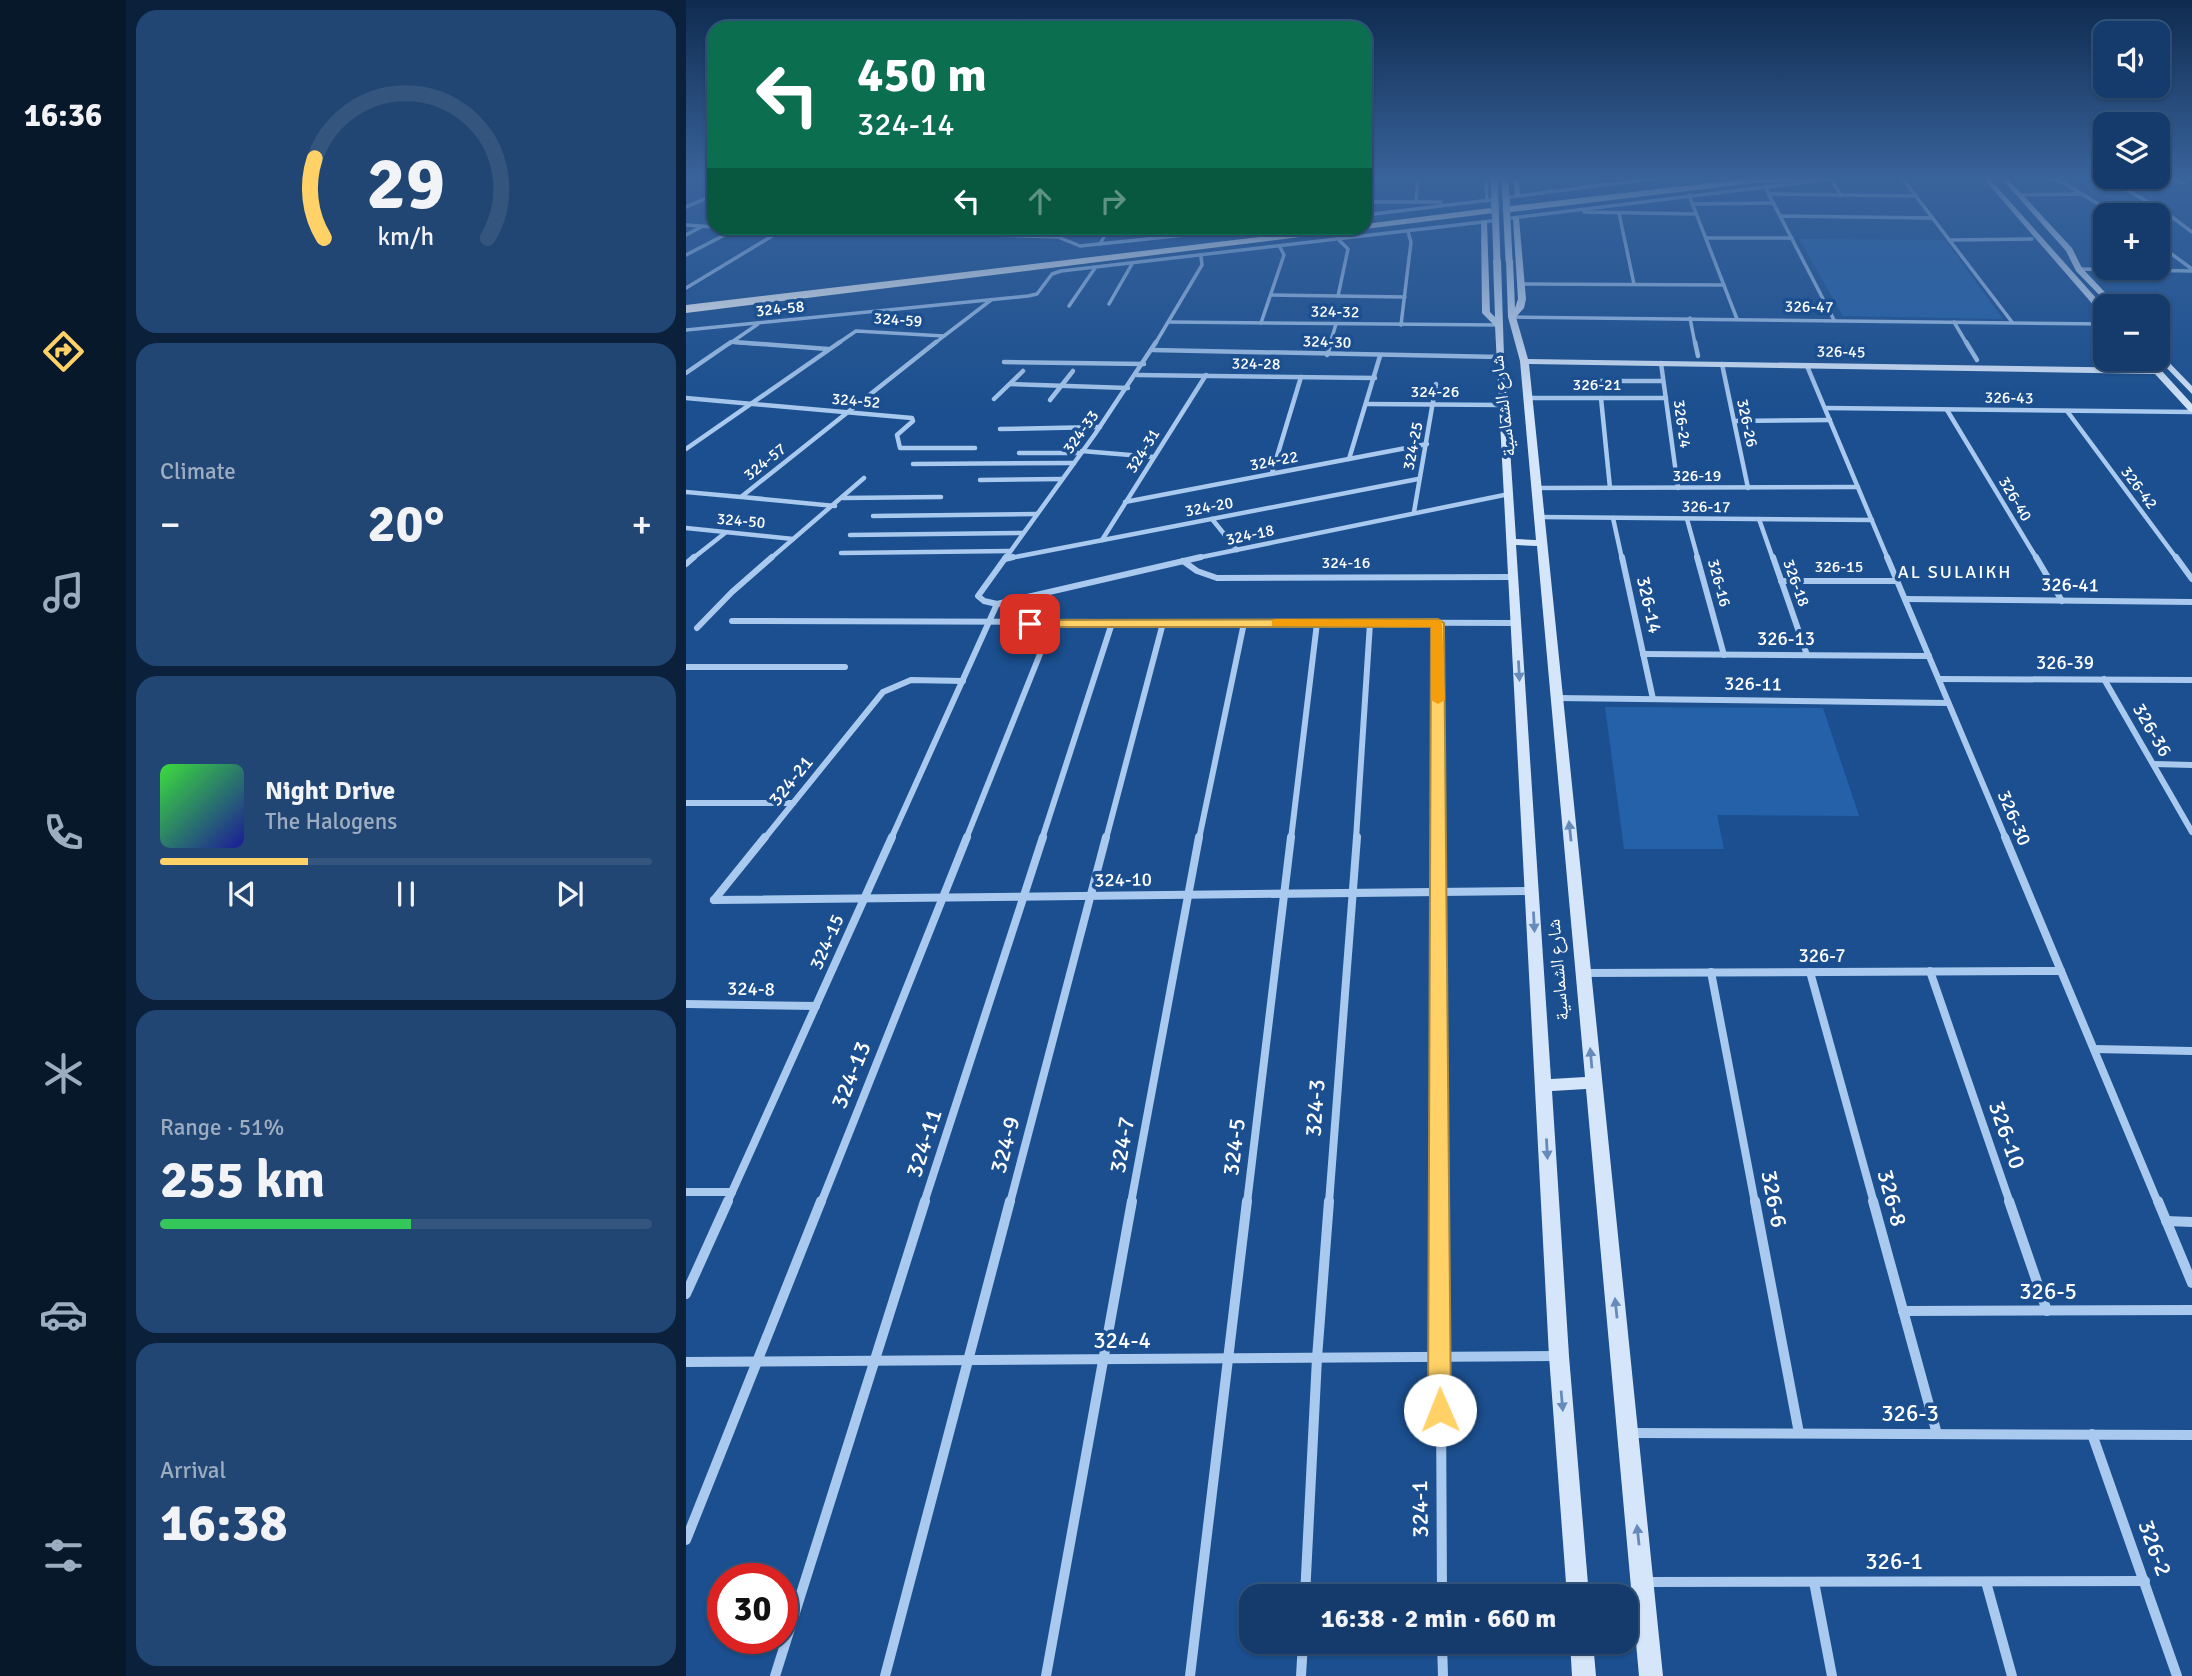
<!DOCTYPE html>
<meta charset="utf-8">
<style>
:root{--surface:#143b6b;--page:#214673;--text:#f1f3f6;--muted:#9dadc1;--line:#33557e;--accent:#ffd166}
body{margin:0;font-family:Signika,"Noto Naskh Arabic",sans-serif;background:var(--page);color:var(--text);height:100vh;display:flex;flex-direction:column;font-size:26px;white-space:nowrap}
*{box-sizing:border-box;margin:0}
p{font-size:23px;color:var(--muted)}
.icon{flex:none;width:38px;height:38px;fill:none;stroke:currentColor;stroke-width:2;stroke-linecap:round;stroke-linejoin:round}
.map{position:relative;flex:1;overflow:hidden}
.sheet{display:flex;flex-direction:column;gap:10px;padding:10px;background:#0b203b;width:560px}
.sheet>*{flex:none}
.top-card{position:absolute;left:21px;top:21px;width:665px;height:214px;border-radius:21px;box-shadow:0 2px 5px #0004,0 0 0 2px var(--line);background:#0b6e4f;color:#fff;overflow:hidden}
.tools{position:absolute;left:1407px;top:21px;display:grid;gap:14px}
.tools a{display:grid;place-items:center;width:77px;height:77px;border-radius:14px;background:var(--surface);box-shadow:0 2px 5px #0004,0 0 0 2px var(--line);font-size:35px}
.speed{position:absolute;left:21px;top:1563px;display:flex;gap:14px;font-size:35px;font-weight:700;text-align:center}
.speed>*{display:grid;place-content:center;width:91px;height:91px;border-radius:50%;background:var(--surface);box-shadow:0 2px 5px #0004,0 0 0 2px var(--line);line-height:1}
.speed .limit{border:10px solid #d22;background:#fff;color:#111}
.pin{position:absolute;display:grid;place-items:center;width:60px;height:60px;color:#fff;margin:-30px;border-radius:14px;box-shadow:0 4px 10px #0006}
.me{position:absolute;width:77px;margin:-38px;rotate:359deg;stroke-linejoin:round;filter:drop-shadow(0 0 5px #0008)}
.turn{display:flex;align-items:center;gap:24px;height:147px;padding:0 35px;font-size:32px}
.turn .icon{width:91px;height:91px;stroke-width:2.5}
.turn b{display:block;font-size:49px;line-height:60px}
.lanes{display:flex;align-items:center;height:66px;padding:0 35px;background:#0003;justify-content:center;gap:35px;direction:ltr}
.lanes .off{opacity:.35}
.big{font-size:52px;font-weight:700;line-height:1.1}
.sheet .card{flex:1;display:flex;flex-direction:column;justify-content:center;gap:10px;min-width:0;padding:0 24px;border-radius:21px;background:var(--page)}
.sheet .dial{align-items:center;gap:0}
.dial svg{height:182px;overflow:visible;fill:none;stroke:var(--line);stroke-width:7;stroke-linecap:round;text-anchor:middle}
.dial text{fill:var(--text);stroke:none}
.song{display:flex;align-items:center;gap:21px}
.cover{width:84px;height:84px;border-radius:10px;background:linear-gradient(135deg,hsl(120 70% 55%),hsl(240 70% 35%))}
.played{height:7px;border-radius:4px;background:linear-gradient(90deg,var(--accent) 30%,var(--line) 30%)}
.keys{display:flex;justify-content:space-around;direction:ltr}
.heat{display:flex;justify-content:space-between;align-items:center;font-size:38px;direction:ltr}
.charge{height:10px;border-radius:5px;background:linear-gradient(90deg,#34c759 51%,var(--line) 0)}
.trip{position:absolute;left:553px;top:1584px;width:399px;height:70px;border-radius:21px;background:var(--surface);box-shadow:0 2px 5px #0004,0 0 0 2px var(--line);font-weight:700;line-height:70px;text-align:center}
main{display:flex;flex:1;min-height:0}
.dock{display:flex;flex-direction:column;width:126px;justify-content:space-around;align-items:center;background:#08182b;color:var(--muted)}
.dock .icon{width:49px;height:49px}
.dock .active{color:var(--accent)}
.dock b{font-size:32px;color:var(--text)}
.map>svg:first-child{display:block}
.green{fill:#2461a8}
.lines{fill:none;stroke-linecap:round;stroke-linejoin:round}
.highway-tunnel{stroke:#3d69a0;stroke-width:10;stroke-dasharray:10 5;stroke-linecap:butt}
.street-far4{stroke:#a9c9ee;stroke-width:3.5}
.street-far3{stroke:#a9c9ee;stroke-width:4.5}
.street-far2{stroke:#a9c9ee;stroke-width:6}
.street-far1{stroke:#a9c9ee;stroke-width:8}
.street{stroke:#a9c9ee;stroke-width:10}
.secondary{fill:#d6e6fa;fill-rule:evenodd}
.highway{fill:#fff;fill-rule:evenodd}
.secondary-bridge{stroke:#d6e6fa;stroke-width:7}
.oneway{fill:#668bba}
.route{fill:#ffd166;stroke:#a68842;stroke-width:2}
.slow{fill:#f59e0b}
.labels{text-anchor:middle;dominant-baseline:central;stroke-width:7;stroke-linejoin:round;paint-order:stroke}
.far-street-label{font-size:16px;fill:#fff;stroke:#1b4f8f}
.far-neighbourhood-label{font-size:18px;letter-spacing:2px;fill:#fff;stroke:#1b4f8f}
.street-label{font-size:19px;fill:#fff;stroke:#1b4f8f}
.near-street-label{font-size:23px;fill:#fff;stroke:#1b4f8f}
</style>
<main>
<nav class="dock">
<b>16:36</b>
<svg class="icon active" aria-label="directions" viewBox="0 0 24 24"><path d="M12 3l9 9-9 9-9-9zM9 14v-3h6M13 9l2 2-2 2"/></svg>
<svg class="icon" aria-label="music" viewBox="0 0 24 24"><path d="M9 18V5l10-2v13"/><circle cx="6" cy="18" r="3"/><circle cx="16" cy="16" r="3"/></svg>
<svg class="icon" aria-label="phone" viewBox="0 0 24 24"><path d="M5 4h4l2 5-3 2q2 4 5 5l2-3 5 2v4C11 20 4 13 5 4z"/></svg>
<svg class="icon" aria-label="climate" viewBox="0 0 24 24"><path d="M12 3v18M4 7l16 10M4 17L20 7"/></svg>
<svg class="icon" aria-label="car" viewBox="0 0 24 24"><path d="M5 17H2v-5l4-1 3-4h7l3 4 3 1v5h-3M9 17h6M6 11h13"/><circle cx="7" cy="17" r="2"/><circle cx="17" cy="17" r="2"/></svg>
<svg class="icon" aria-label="filters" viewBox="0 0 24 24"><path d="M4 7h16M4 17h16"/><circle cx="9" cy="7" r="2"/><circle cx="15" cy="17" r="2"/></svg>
</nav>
<section class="sheet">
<div class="card dial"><svg viewBox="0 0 100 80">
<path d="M14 69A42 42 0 1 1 86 69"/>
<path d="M14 69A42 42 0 0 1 10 34" stroke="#ffd166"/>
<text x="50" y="56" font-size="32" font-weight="700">29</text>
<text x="50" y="72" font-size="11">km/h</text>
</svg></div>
<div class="card"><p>Climate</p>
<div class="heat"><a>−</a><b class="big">20°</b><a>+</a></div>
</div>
<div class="card">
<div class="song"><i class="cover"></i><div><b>Night Drive</b><p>The Halogens</p></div></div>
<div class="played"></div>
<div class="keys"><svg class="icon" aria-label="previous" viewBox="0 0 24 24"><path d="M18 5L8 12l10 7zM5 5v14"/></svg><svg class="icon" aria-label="pause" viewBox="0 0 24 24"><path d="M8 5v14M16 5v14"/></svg><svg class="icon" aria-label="next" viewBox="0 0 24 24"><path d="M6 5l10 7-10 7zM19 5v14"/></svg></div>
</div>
<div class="card"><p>Range · 51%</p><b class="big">255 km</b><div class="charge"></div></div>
<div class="card"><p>Arrival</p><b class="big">16:38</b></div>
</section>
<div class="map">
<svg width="1506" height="1676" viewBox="0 0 1506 1676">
<rect width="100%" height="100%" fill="#1b4f8f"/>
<g class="green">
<path d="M1113,239L1259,240L1317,319L1157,316Z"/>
<path d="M919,707L1137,708L1173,816L1031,815L1038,849H938Z"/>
</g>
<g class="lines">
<path class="highway-tunnel" d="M804,205L825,202"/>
<g class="street-far4">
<path d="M800,178L801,201"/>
<path d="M1216,178L1326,322"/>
<path d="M1362,178L1378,183L1430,215"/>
<path d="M1420,178L1478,211L1506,232"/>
<path d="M1479,178L1498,183"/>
<path d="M1079,187L1148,320"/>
<path d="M1083,194L1230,196"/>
<path d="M1003,195L1051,319"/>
<path d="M1335,195L1393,194"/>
<path d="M824,197L972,178"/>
<path d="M679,202H755"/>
<path d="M730,202L732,178"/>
<path d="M1007,204L1088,203"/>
<path d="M0,207L28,195"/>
<path d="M898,212L1010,214"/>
<path d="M933,213L948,284"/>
<path d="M1428,213L1475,211"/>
<path d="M679,215L804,200"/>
<path d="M1095,216L1247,218"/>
<path d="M826,218L1145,179L1155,195"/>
<path d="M0,225L28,227"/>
<path d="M61,228L372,237L394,246L566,228"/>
<path d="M0,235L15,227"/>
<path d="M1020,238H1106"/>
<path d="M1263,240L1346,239"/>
<path d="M414,244L423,228"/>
<path d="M1472,244L1506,269"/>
<path d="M0,255L52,228"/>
<path d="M1393,269L1506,271"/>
<path d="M834,284L1038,285"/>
<path d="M0,288L96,230"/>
<path d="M585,295L719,297"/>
<path d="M652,296L662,249L653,240"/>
<path d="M423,304L446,264"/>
<path d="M383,306L409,268"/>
<path d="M826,317L1419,324"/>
<path d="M1004,318L1009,344"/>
<path d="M484,322L813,325"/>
<path d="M1268,322L1281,344"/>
<path d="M575,323L598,255L594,247"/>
<path d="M715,325L725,242L722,232"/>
<path d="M0,330L342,296L351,294L366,274L375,271L805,221"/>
<path d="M258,336L305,300"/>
<path d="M45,342L72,344"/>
<path d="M43,344L72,324"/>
<path d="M151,344L170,331L258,336L248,344"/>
<path d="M469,344L516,265L515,257"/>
<path d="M644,344L650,324"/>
</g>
<g class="street-far3">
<path d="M48,342L142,349"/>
<path d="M1009,342L1012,356"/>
<path d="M1280,342L1291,360"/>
<path d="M467,350L814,357"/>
<path d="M641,355L645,342"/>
<path d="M318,362L458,364"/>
<path d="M975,363L992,488"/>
<path d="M1036,364L1062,488"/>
<path d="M1121,366L1202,559"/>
<path d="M0,373L45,342"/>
<path d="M451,375L689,378"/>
<path d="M912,381H977"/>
<path d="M324,384L442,388"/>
<path d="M0,398L226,418L227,421L211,435L214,448H289"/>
<path d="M842,398H980"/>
<path d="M915,398L924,488"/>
<path d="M308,399L337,371"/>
<path d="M364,400L387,371"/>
<path d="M681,404L817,405"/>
<path d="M1139,408L1506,412"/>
<path d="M1261,410L1351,559"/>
<path d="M1381,411L1491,559"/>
<path d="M1048,421L1144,420"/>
<path d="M314,429L414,427"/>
<path d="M0,449L154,342"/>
<path d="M396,451L468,457"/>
<path d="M333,453H395"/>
<path d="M663,459L694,356"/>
<path d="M227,464L388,463"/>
<path d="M586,473L615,377"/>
<path d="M294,480L376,479"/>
<path d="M850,488L1172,487"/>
<path d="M0,492L55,497L250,342"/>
<path d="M56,497L149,506"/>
<path d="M157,498L255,497"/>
<path d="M439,502L741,444"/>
<path d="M728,512L750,384"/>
<path d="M187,516L351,514"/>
<path d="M853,517L1186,520"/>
<path d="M927,518L936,559"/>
<path d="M526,519L551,550"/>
<path d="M1001,519L1012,559"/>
<path d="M1073,519L1087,559"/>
<path d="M0,528L107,539"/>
<path d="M164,535L337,533"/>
<path d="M416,540L520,375"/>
<path d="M155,553L324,551"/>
<path d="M6,559L39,533"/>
<path d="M84,559L178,478"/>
<path d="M319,559L409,434L470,342"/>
<path d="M319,559L732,479"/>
<path d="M506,559L823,494"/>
</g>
<g class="street-far2">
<path d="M320,557L292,596L298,601L311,604L515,557"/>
<path d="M936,557L967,699"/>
<path d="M1011,557L1038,655"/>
<path d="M1087,557L1121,655"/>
<path d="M1201,557L1320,839"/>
<path d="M1350,557L1376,601"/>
<path d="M1490,557L1506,579"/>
<path d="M319,559L327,557"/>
<path d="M497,561L511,571L531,578L827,577"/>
<path d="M0,564L8,557"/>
<path d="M1095,581H1212"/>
<path d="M1219,599L1506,602"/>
<path d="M46,621L830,623"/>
<path d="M752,623L753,839"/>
<path d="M11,628L46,592L86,557"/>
<path d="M957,654L1243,656"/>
<path d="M0,667H159"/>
<path d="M1253,679L1506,680"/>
<path d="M1418,679L1506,832"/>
<path d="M871,698L1262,703"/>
<path d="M1468,764L1506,765"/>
<path d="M0,803H107"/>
<path d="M78,839L197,692L225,680L277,681"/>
<path d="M205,839L311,604"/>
<path d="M280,839L366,624"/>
<path d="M356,839L426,623"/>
<path d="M420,839L477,623"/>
<path d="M513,839L558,623"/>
<path d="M605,839L631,623"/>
<path d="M670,839L684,623"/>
</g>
<g class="street-far1">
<path d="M753,837L754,1203"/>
<path d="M1319,837L1472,1203"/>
<path d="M28,900L845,891"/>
<path d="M28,900L79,837"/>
<path d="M1244,971L1324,1203"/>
<path d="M1025,972L1069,1203"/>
<path d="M1124,972L1188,1203"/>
<path d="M897,973L1375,971"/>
<path d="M0,1004L130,1006"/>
<path d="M1408,1049L1506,1051"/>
<path d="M0,1192H46"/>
<path d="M41,1203L206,837"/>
<path d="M135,1203L281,837"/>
<path d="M238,1203L357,837"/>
<path d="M324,1203L420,837"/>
<path d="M445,1203L513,837"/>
<path d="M561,1203L605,837"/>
<path d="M643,1203L671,837"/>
</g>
<g class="street">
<path d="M754,1201L756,1596"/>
<path d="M1069,1201L1113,1433"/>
<path d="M1187,1201L1251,1434"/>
<path d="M1323,1201L1361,1311"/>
<path d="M1472,1201L1506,1283"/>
<path d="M1480,1221L1506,1222"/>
<path d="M0,1294L42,1201"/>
<path d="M1217,1311L1506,1310"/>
<path d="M0,1362L872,1356"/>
<path d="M943,1433L1506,1435"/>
<path d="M1406,1434L1491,1676"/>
<path d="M0,1540L135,1201"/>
<path d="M959,1582L1459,1581"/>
<path d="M1128,1582L1146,1676"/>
<path d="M1300,1582L1326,1676"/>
<path d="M619,1596L631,1358L643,1201"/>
<path d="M756,1642L757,1676"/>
<path d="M89,1676L239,1201"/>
<path d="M199,1676L324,1201"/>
<path d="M360,1676L446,1201"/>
<path d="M504,1676L561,1201"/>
<path d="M615,1676L617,1642"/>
</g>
<g class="secondary">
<path d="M827,178H833L834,197L829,196Z"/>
<path d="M1297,178H1303L1419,308V315H1416Z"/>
<path d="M1315,178H1321L1386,248L1396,268L1432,306H1424L1390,271L1380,251Z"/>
<path d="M830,216L833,218L840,299L838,308L830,317L842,359L1465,368L1457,359H1465L1506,404V412L1503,411L1469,374L843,364L977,1676H953L900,1089L866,1091L883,1356L903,1596H881L863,1356L809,326L796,313L795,222L798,220L801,222L804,312L809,317L807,260L811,258L815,260L818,357L830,539L850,540L834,361L822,317L820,258L827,260L829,308L832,299L827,218ZM830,545L851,546L899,1077L865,1079Z"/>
<path d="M1472,351L1506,386V394L1472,359Z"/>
<path d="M884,1642H907L910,1676H886Z"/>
</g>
<g class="highway">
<path d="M1066,178H1127L1122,181L1069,183L825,212L820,209L825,206Z"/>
<path d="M804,208L809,211L808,213L0,313V305L650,228H679V224Z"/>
</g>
<g class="secondary-bridge">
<path d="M808,178L811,260"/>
<path d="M819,178L823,260"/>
</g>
</g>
<defs><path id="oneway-solid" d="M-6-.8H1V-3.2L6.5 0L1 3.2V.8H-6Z" transform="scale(1.75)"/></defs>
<g class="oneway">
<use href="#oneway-solid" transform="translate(833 671) rotate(87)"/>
<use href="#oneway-solid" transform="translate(884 831) rotate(-96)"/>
<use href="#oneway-solid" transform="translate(848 922) rotate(87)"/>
<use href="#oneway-solid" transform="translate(905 1058) rotate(-95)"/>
<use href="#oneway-solid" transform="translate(861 1149) rotate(87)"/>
<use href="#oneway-solid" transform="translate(930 1308) rotate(-96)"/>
<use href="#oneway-solid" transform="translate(876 1401) rotate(85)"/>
<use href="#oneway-solid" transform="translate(952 1535) rotate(-96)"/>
</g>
<linearGradient id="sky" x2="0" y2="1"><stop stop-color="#0f2b4f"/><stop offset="0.43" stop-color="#39639b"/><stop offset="1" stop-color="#39639b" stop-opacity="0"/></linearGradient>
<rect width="1506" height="412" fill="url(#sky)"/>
<path class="route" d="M752,619L758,623L765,1410L762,1417L754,1420L745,1417L742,1410L745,627H344L338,624L344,620Z"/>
<path class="slow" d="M590,619L756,620L759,700L752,704L745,700V627L586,626V620Z"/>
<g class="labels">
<g class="far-street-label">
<text transform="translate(1123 307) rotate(1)">326-47</text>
<text transform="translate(94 309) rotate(-6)">324-58</text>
<text transform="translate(649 312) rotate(1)">324-32</text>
<text transform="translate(212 320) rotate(4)">324-59</text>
<text transform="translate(641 342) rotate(2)">324-30</text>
<text transform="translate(1155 352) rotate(1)">326-45</text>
<text transform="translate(570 364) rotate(1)">324-28</text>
<text x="911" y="385">326-21</text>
<text x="749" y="392">324-26</text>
<text transform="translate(1323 398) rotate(1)">326-43</text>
<text transform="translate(170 401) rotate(5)">324-52</text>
<text transform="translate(1061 423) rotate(78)">326-26</text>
<text transform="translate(996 424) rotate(82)">326-24</text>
<text transform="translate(395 432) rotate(-54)">324-33</text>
<text transform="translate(727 446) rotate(-79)">324-25</text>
<text transform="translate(457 451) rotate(-58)">324-31</text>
<text transform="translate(588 461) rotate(-11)">324-22</text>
<text transform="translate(79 462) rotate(-39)">324-57</text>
<text x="1011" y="476">326-19</text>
<text transform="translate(1453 488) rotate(53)">326-42</text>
<text transform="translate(1329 499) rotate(59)">326-40</text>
<text transform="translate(523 507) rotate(-11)">324-20</text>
<text transform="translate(1020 507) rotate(1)">326-17</text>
<text transform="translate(55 521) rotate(5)">324-50</text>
<text transform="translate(564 535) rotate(-12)">324-18</text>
<text x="660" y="563">324-16</text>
<text x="1153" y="567">326-15</text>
<text transform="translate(1033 583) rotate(75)">326-16</text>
<text transform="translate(1110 583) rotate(70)">326-18</text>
</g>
<g class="far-neighbourhood-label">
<text x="1269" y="572">AL SULAIKH</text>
</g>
<g class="street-label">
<text transform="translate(817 406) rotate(-97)">شارع الشماسية</text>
<text transform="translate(1384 585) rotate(1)">326-41</text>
<text transform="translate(963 605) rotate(77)">326-14</text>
<text x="1100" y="639">326-13</text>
<text x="1379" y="663">326-39</text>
<text transform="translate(1067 684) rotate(1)">326-11</text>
<text transform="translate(1466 730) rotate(60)">326-36</text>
<text transform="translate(105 781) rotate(-51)">324-21</text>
<text transform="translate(1328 818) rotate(67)">326-30</text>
<text transform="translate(437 880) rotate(-1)">324-10</text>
<text transform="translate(141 942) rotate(-66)">324-15</text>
<text x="1136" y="956">326-7</text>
<text transform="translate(872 970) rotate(-95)">شارع الشماسية</text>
<text transform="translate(65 989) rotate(1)">324-8</text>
</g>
<g class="near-street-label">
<text transform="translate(165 1075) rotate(-68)">324-13</text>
<text transform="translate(629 1108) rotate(-86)">324-3</text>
<text transform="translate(1321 1135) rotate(71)">326-10</text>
<text transform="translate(238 1143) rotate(-72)">324-11</text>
<text transform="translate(319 1145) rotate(-75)">324-9</text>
<text transform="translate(436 1145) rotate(-80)">324-7</text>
<text transform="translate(548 1147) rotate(-83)">324-5</text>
<text transform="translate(1206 1198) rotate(75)">326-8</text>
<text transform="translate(1088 1199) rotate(79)">326-6</text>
<text x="1362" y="1291">326-5</text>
<text x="436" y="1340">324-4</text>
<text x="1224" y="1413">326-3</text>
<text transform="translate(734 1509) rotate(-91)">324-1</text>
<text transform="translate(1469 1548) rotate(70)">326-2</text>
<text x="1208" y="1561">326-1</text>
</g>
</g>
</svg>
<div class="tools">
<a><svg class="icon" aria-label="sound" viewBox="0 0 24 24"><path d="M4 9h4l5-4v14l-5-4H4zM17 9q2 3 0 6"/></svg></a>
<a><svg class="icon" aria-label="layers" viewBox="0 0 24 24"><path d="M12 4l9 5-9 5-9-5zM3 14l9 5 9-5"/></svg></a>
<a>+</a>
<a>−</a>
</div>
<div class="speed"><div class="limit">30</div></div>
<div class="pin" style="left:344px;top:624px;background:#d93025"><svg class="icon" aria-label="arrive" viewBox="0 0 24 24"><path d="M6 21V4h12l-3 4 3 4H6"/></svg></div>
<svg class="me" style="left:754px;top:1410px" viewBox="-20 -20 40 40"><circle r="19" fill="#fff"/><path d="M0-13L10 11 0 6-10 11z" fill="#ffd166"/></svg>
<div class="trip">16:38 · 2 min · 660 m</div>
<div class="top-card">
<div class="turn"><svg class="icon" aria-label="left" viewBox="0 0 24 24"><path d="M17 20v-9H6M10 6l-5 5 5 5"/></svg><div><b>450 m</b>324-14</div></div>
<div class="lanes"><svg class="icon" aria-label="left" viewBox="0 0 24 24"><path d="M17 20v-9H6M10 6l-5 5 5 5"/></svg><svg class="icon off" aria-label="ahead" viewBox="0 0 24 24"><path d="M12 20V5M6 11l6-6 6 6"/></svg><svg class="icon off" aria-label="right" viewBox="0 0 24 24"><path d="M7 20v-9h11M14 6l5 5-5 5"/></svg></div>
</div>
</div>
</main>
